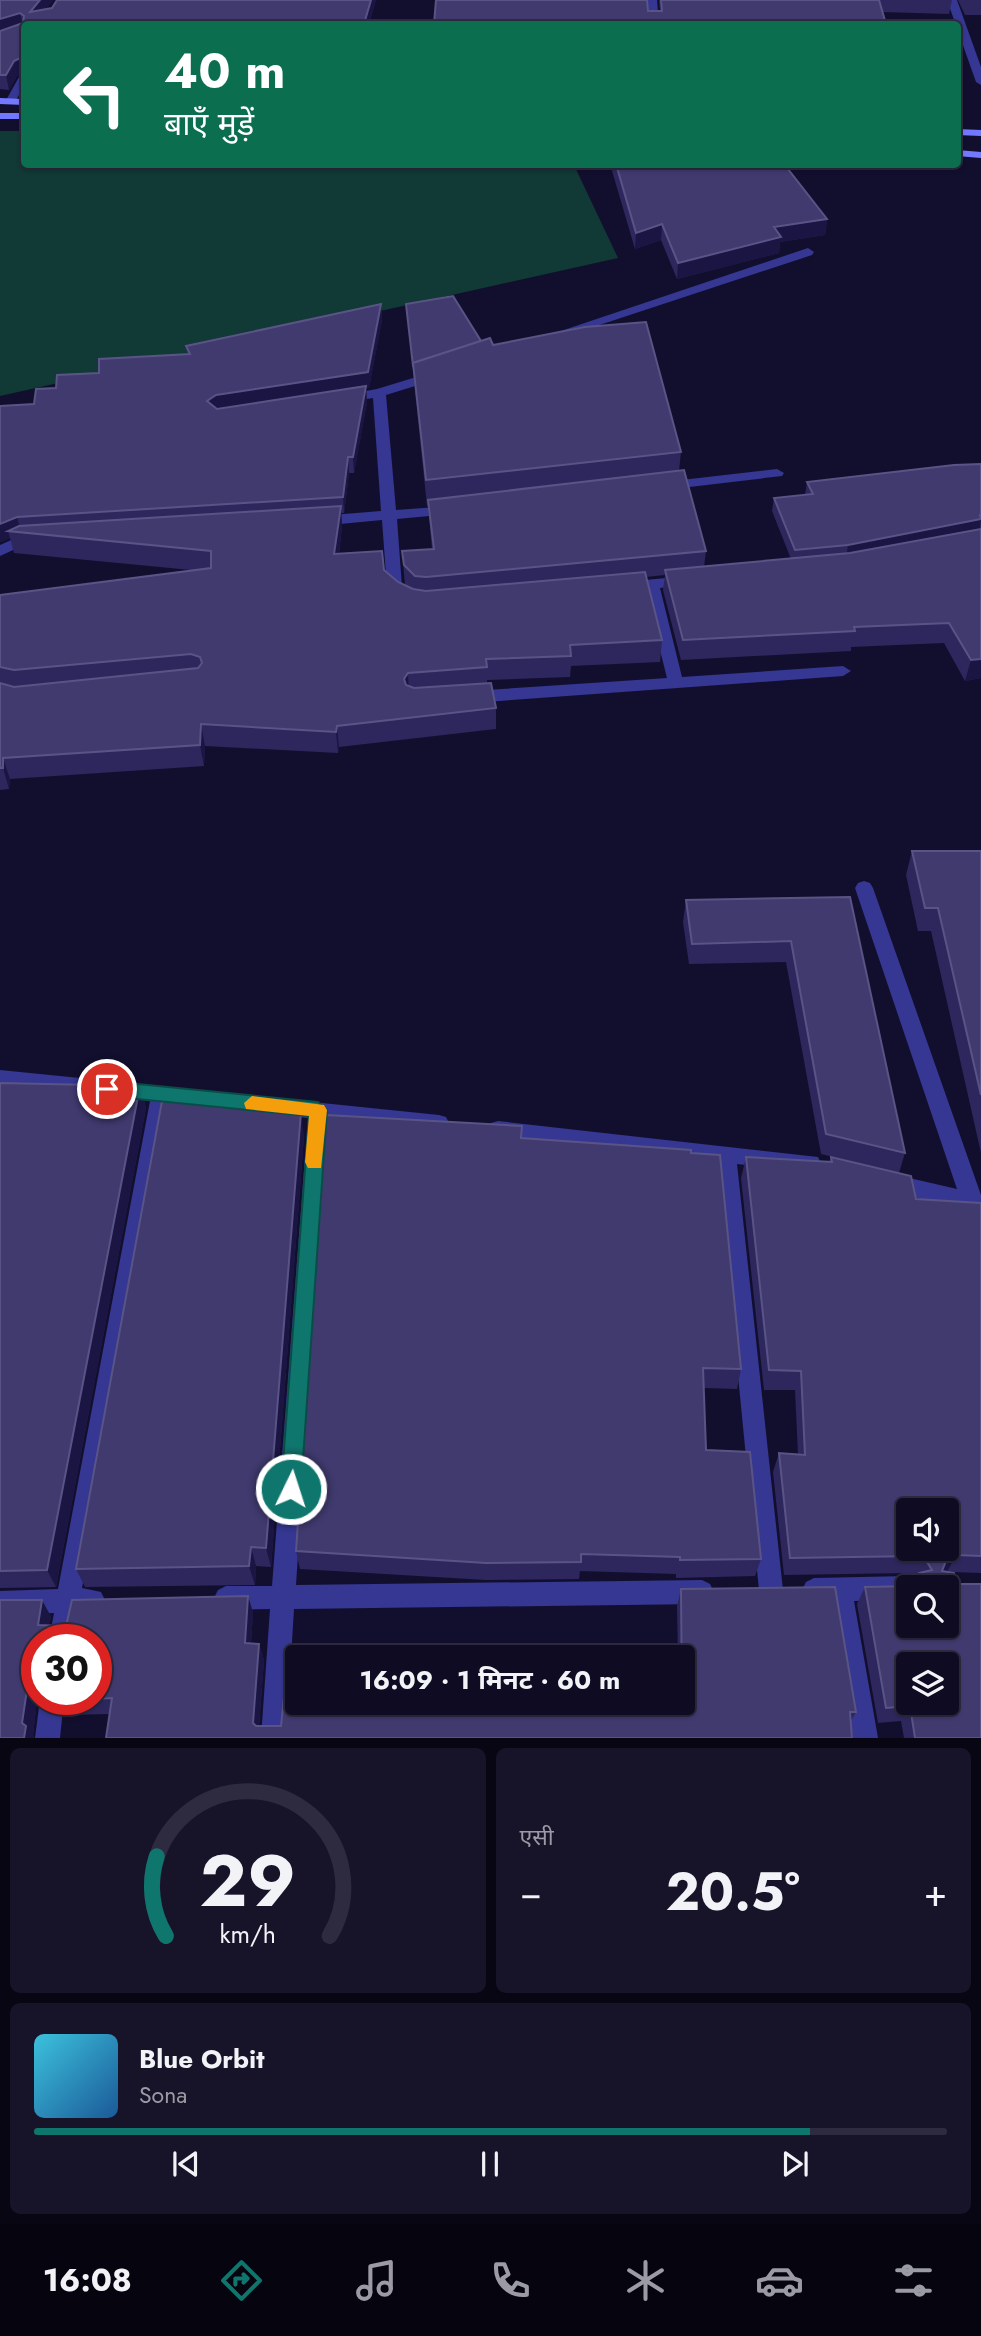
<!DOCTYPE html>
<html lang="hi">
<meta charset="utf-8">
<style>
:root{--surface:#0e0b22;--page:#17142a;--text:#f1f3f6;--muted:#9b9ba5;--line:#2e2b40;--accent:#0f766e}
body{margin:0;font-family:Jost,"Noto Sans Devanagari",sans-serif;background:var(--page);color:var(--text);height:100vh;display:flex;flex-direction:column;font-size:26px;white-space:nowrap}
*{box-sizing:border-box;margin:0}
p{font-size:23px;color:var(--muted)}
.icon{flex:none;width:38px;height:38px;fill:none;stroke:currentColor;stroke-width:2;stroke-linecap:round;stroke-linejoin:round}
.map{position:relative;height:1738px;overflow:hidden}
.sheet{display:flex;flex-direction:column;gap:10px;padding:10px;background:#080613;flex:1}
.sheet>*{flex:none}
.top-card{position:absolute;left:21px;top:21px;width:940px;height:147px;border-radius:7px;box-shadow:0 2px 5px #0004,0 0 0 2px var(--line);background:#0b6e4f;color:#fff;overflow:hidden}
.fabs{position:absolute;left:896px;top:1498px;display:grid;gap:14px}
.fabs a{display:grid;place-items:center;width:63px;height:63px;border-radius:7px;background:var(--surface);box-shadow:0 2px 5px #0004,0 0 0 2px var(--line);font-size:35px}
.speed{position:absolute;left:21px;top:1624px;display:flex;gap:14px;font-size:35px;font-weight:700;text-align:center}
.speed>*{display:grid;place-content:center;width:91px;height:91px;border-radius:50%;background:var(--surface);box-shadow:0 2px 5px #0004,0 0 0 2px var(--line);line-height:1}
.speed .limit{border:10px solid #d22;background:#fff;color:#111}
.pin{position:absolute;display:grid;place-items:center;width:60px;height:60px;color:#fff;margin:-30px;border:4px solid #fff;border-radius:50%;box-shadow:0 2px 7px #0007}
.me{position:absolute;width:77px;margin:-38px;rotate:4deg;stroke-linejoin:round;filter:drop-shadow(0 0 5px #0008)}
.turn{display:flex;align-items:center;gap:24px;height:147px;padding:0 28px;font-size:32px}
.turn .icon{width:91px;height:91px;stroke-width:2.5}
.turn b{display:block;font-size:49px;line-height:60px}
.big{font-size:52px;font-weight:700;line-height:1.1}
.sheet .tile{flex:1;display:flex;flex-direction:column;justify-content:center;gap:10px;min-width:0;padding:0 24px;border-radius:10px;background:var(--page)}
.sheet .dial{align-items:center;gap:0}
.dial svg{height:182px;overflow:visible;fill:none;stroke:var(--line);stroke-width:7;stroke-linecap:round;text-anchor:middle}
.dial text{fill:var(--text);stroke:none}
.song{display:flex;align-items:center;gap:21px}
.cover{width:84px;height:84px;border-radius:10px;background:linear-gradient(135deg,hsl(190 70% 55%),hsl(210 70% 35%))}
.played{height:7px;border-radius:4px;background:linear-gradient(90deg,var(--accent) 85%,var(--line) 85%)}
.keys{display:flex;justify-content:space-around;direction:ltr}
.heat{display:flex;justify-content:space-between;align-items:center;font-size:38px;direction:ltr}
.sheet .tiles{flex:1;display:grid;gap:10px;grid-template-columns:1fr 1fr}
.tile:last-child{grid-column:span 2}
.trip{position:absolute;left:285px;top:1645px;width:410px;height:70px;border-radius:7px;background:var(--surface);box-shadow:0 2px 5px #0004,0 0 0 2px var(--line);font-weight:700;line-height:70px;text-align:center}
.tabs{display:flex;height:112px;justify-content:space-around;align-items:center;background:#06040e;color:var(--muted)}
.tabs .icon{width:49px;height:49px}
.tabs .on{color:var(--accent)}
.tabs b{font-size:32px;color:var(--text)}
.map>svg:first-child{display:block}
.green{fill:#113935}
.lines{fill:none;stroke-linecap:round;stroke-linejoin:round}
.street{fill:#353792;fill-rule:evenodd}
.secondary{fill:#7379ff;fill-rule:evenodd}
.wall{fill:#2d275d}
.shaded-wall{fill:#1a1543}
.building{fill:#403a6f;stroke:#595485;stroke-width:2;fill-rule:evenodd}
.route{fill:#0f766e;stroke:#0a4d48;stroke-width:2}
.slow{fill:#f59e0b}
</style>
<div class="map">
<svg width="981" height="1738" viewBox="0 0 981 1738">
<rect width="100%" height="100%" fill="#120f2e"/>
<path class="green" d="M0,131H24V164L574,165L618,258L0,396Z"/>
<g class="lines">
<g class="street">
<path d="M647,0H657L659,24H649Z"/>
<path d="M947,0H957L981,67V85L976,82Z"/>
<path d="M24,74V86L15,102L6,104L5,102L19,77Z"/>
<path d="M808,248L814,252L812,255L557,339L552,340L546,336Z"/>
<path d="M436,371L443,375L441,378L386,395L396,510L451,506L458,510L451,514L397,519L402,587L412,596L404,601L387,589L382,520L319,526L312,521L319,516L381,511L373,398L342,403L337,402V396L377,389Z"/>
<path d="M777,469L784,473L782,476L664,490L657,486L664,482Z"/>
<path d="M33,535L40,540L38,543L24,545L0,556V545L16,538Z"/>
<path d="M687,576L692,578L695,581L692,584L660,588L682,677L843,666L851,671L843,676L471,703L463,697L471,691L667,678L645,590L624,592L616,587L624,582Z"/>
<path d="M864,881L870,883L873,888L981,1195V1213L892,1192L885,1189L882,1183L885,1177L892,1174L957,1189L855,888L858,883Z"/>
<path d="M0,1070L80,1078L87,1080L90,1086L87,1092L80,1094L0,1086Z"/>
<path d="M118,1082L439,1115L446,1117L449,1123L446,1129L439,1131L327,1120L296,1585L702,1580L710,1584L714,1592L710,1600L702,1604L294,1609L286,1738H261L270,1609L226,1610L218,1606L214,1598L218,1590L226,1586H272L308,1118L169,1103L82,1588L101,1592L105,1600L101,1608L78,1612L73,1640H49L54,1613L0,1615V1591L58,1589L150,1101L111,1096L108,1090L111,1084Z"/>
<path d="M498,1121L818,1157L821,1163L818,1169L811,1172L737,1164L783,1590L779,1598L771,1602L763,1598L759,1590L717,1161L498,1137L491,1135L488,1129L491,1123Z"/>
<path d="M908,1576L916,1580L920,1587H908V1600L854,1601L878,1738H853L830,1601L814,1602L806,1598L802,1590L806,1582L814,1578Z"/>
<path d="M40,1699H64L60,1738H35Z"/>
</g>
<g class="secondary">
<path d="M0,98L24,99V105L0,104Z"/>
<rect x="0" y="113" width="24" height="6"/>
<path d="M957,129L981,130V136L957,135Z"/>
<path d="M957,150L981,152V158L957,156Z"/>
</g>
</g>
<g class="wall">
<path d="M0,0L46,9L376,0L369,24H24V91L22,73L17,76L9,90L0,89Z"/>
<path d="M659,0H952L949,14L882,12L648,11H660Z"/>
<path d="M958,0H981V15H965Z"/>
<path d="M610,164H784L827,219L825,235L780,242L779,253L677,279L661,240L635,249Z"/>
<path d="M381,304L382,320L369,388H366L367,402L354,473H349L344,513H341L342,527L339,554L384,570L398,582L405,585L402,551L432,549L428,506H427L406,304L481,341L493,345L681,452L679,471L706,551L704,567L791,559L772,511L774,498L805,495L807,482L981,464V678L965,681L944,643L851,647V651L681,660L663,590L665,575L646,577L662,640L660,662L571,666L570,677L487,680V683L496,708V729L339,747L338,753L205,746L204,766L10,779L9,789L0,790V595L191,570L14,553L10,538L0,542L34,404L56,388L99,373L187,354L186,346Z"/>
<path d="M912,851H981V1153L931,931H918L906,875Z"/>
<path d="M850,897L905,1153L899,1173L821,1154L786,962L689,964L683,922L686,900Z"/>
<path d="M0,1083L140,1086L146,1108L56,1587L0,1588Z"/>
<path d="M297,1112L304,1136L271,1567L256,1566L255,1585L85,1587L76,1569Z"/>
<path d="M522,1138L691,1153L741,1369L737,1389L704,1388L706,1450L761,1559L755,1576L676,1578V1574L580,1571L579,1579L486,1580L300,1569L296,1551Z"/>
<path d="M746,1157L829,1162L831,1157L916,1199L981,1203V1573L953,1572L981,1738H904L901,1721L878,1723L857,1604L865,1587L913,1586L917,1578L908,1573L784,1575L773,1472L779,1453L798,1454L795,1390H764L741,1178Z"/>
<path d="M681,1589L856,1712L851,1721L106,1738L110,1714L65,1715L56,1700L96,1699V1640H37V1699L33,1736L34,1738H0L42,1600L51,1617L49,1625L66,1626L248,1596L253,1613L251,1643L259,1644L264,1660L259,1726H281L682,1703V1657H678L677,1606Z"/>
</g>
<g class="shaded-wall">
<path d="M40,0H54L33,24L30,12Z"/>
<path d="M371,0H376L369,24H364Z"/>
<path d="M20,13L23,27L0,34V19Z"/>
<path d="M22,57L24,71L17,76L9,90L6,75L14,61Z"/>
<path d="M827,219L825,235L780,242L779,253L677,279L678,263L774,227Z"/>
<path d="M662,224L661,240L635,249L636,233Z"/>
<path d="M381,304L382,320L369,388H366L367,402L354,473L353,457L219,411L207,401Z"/>
<path d="M348,457L349,473L344,513L343,497Z"/>
<path d="M341,506L342,527L336,576L334,554Z"/>
<path d="M17,517L21,533L8,531L10,538L0,542V524Z"/>
<path d="M981,519L979,533L846,558L848,545Z"/>
<path d="M981,659V678L965,681L971,660Z"/>
<path d="M408,673L409,694L404,679Z"/>
<path d="M201,724L205,746L204,766L200,745Z"/>
<path d="M337,726L339,747L338,753L336,732Z"/>
<path d="M3,758L10,779L9,789L3,768Z"/>
<path d="M140,1086L146,1108L56,1587L47,1570Z"/>
<path d="M301,1112L304,1136L271,1567L266,1548Z"/>
<path d="M251,1547L256,1566L255,1585L249,1566Z"/>
<path d="M956,1555L947,1572L937,1578L946,1561Z"/>
<path d="M248,1596L253,1613L250,1659L245,1643Z"/>
<path d="M42,1600L51,1617L47,1640L38,1625Z"/>
<path d="M259,1644L264,1660L258,1738L253,1723Z"/>
<path d="M28,1683L37,1699L33,1736L34,1738H24L22,1723Z"/>
</g>
<g class="building">
<path d="M0,0H40L30,12L52,8L57,0H371L364,24H24V76H22V57L14,61L6,75H0V31L23,23L24,16L20,13L0,19Z"/>
<path d="M436,0H647L648,11H662L661,0H879L886,24H434Z"/>
<path d="M616,164H784L827,219L774,227L781,237L678,263L662,224L636,233Z"/>
<path d="M453,296L481,341L413,363L414,366H413L406,304Z"/>
<path d="M381,304L368,372L216,395L207,401L217,409L366,386L353,457H348L343,497L17,517L0,524V406L34,404L36,389L56,388L57,375L99,373V359L190,354L186,346Z"/>
<path d="M646,322L681,452L426,480L413,363L490,338L493,345L585,327Z"/>
<path d="M981,464V515H980L981,519L848,545L795,550L774,498L813,494L807,482L954,465Z"/>
<path d="M684,470L706,551L426,577L415,576L404,565L402,551L434,549L428,500Z"/>
<path d="M341,506L334,554L382,551L384,570L398,582L413,589L426,591L645,572L662,640L570,645L571,656L486,659L487,667L408,673L404,679L406,685L414,688L491,683L496,708L337,726L336,732L201,724L200,745L3,758V768H0V683L14,687L198,668L202,663L200,657L191,654L14,670L0,667V595L211,568V551L8,531L19,526Z"/>
<path d="M981,529V659L971,660L949,623L854,627L855,631L683,640L665,570L850,553Z"/>
<path d="M912,851H981V1095L938,908H925Z"/>
<path d="M850,897L905,1153L826,1134L791,941L692,944L686,900Z"/>
<path d="M0,1083L140,1086L47,1570L0,1571Z"/>
<path d="M162,1101L295,1103L294,1112H301L266,1548L251,1547L249,1566L76,1569Z"/>
<path d="M326,1115L522,1126L521,1138L691,1150V1153L720,1155L741,1369L703,1368L706,1450L750,1452L761,1559L680,1560V1557L581,1554V1562L486,1563L296,1551Z"/>
<path d="M746,1157L832,1162L831,1157L911,1176L916,1199L981,1203V1556L956,1555L946,1561L942,1571L954,1573L955,1584H981V1738H915L910,1706L886,1708L865,1587L917,1586L919,1573L932,1570L927,1562L917,1556L790,1558L779,1453L805,1455L801,1371L769,1370ZM908,1510H947V1549H908ZM908,1587H947V1626H908ZM908,1664H947V1703H908Z"/>
<path d="M835,1587L856,1712H850L852,1738H106L112,1698L96,1699V1640H37V1683H28L22,1723L26,1726L24,1738H0V1600H42L38,1625L66,1626L72,1600L248,1596L245,1643L259,1644L253,1723L256,1726H281L289,1647L387,1657H298V1703H682L681,1589Z"/>
</g>
<path class="route" d="M107,1081L318,1102L327,1110L301,1489L298,1497L291,1500L284,1497L281,1489L309,1116L107,1096L98,1089Z"/>
<path class="slow" d="M252,1096L324,1105L327,1110L321,1168H308L305,1162L309,1116L246,1109L244,1103Z"/>
</svg>
<div class="fabs">
<a><svg class="icon" aria-label="sound" viewBox="0 0 24 24"><path d="M4 9h4l5-4v14l-5-4H4zM17 9q2 3 0 6"/></svg></a>
<a><svg class="icon" aria-label="search" viewBox="0 0 24 24"><circle cx="10" cy="10" r="6"/><path d="M15 15l6 6"/></svg></a>
<a><svg class="icon" aria-label="layers" viewBox="0 0 24 24"><path d="M12 4l9 5-9 5-9-5zM3 14l9 5 9-5"/></svg></a>
</div>
<div class="speed"><div class="limit">30</div></div>
<div class="pin" style="left:107px;top:1089px;background:#d93025"><svg class="icon" aria-label="arrive" viewBox="0 0 24 24"><path d="M6 21V4h12l-3 4 3 4H6"/></svg></div>
<svg class="me" style="left:291px;top:1489px" viewBox="-20 -20 40 40"><circle r="17" fill="#0f766e" stroke="#fff" stroke-width="3"/><path d="M0-11L8 9 0 5-8 9z" fill="#fff"/></svg>
<div class="trip">16:09 · 1 मिनट · 60 m</div>
<div class="top-card">
<div class="turn"><svg class="icon" aria-label="left" viewBox="0 0 24 24"><path d="M17 20v-9H6M10 6l-5 5 5 5"/></svg><div><b>40 m</b>बाएँ मुड़ें</div></div>
</div>
</div>
<section class="sheet">
<div class="tiles">
<div class="tile dial"><svg viewBox="0 0 100 80">
<path d="M14 69A42 42 0 1 1 86 69"/>
<path d="M14 69A42 42 0 0 1 10 34" stroke="#0f766e"/>
<text x="50" y="56" font-size="32" font-weight="700">29</text>
<text x="50" y="72" font-size="11">km/h</text>
</svg></div>
<div class="tile"><p>एसी</p>
<div class="heat"><a>−</a><b class="big">20.5°</b><a>+</a></div>
</div>
<div class="tile">
<div class="song"><i class="cover"></i><div><b>Blue Orbit</b><p>Sona</p></div></div>
<div class="played"></div>
<div class="keys"><svg class="icon" aria-label="previous" viewBox="0 0 24 24"><path d="M18 5L8 12l10 7zM5 5v14"/></svg><svg class="icon" aria-label="pause" viewBox="0 0 24 24"><path d="M8 5v14M16 5v14"/></svg><svg class="icon" aria-label="next" viewBox="0 0 24 24"><path d="M6 5l10 7-10 7zM19 5v14"/></svg></div>
</div>
</div>
</section>
<nav class="tabs">
<b>16:08</b>
<svg class="icon on" aria-label="directions" viewBox="0 0 24 24"><path d="M12 3l9 9-9 9-9-9zM9 14v-3h6M13 9l2 2-2 2"/></svg>
<svg class="icon" aria-label="music" viewBox="0 0 24 24"><path d="M9 18V5l10-2v13"/><circle cx="6" cy="18" r="3"/><circle cx="16" cy="16" r="3"/></svg>
<svg class="icon" aria-label="phone" viewBox="0 0 24 24"><path d="M5 4h4l2 5-3 2q2 4 5 5l2-3 5 2v4C11 20 4 13 5 4z"/></svg>
<svg class="icon" aria-label="climate" viewBox="0 0 24 24"><path d="M12 3v18M4 7l16 10M4 17L20 7"/></svg>
<svg class="icon" aria-label="car" viewBox="0 0 24 24"><path d="M5 17H2v-5l4-1 3-4h7l3 4 3 1v5h-3M9 17h6M6 11h13"/><circle cx="7" cy="17" r="2"/><circle cx="17" cy="17" r="2"/></svg>
<svg class="icon" aria-label="filters" viewBox="0 0 24 24"><path d="M4 7h16M4 17h16"/><circle cx="9" cy="7" r="2"/><circle cx="15" cy="17" r="2"/></svg>
</nav>
